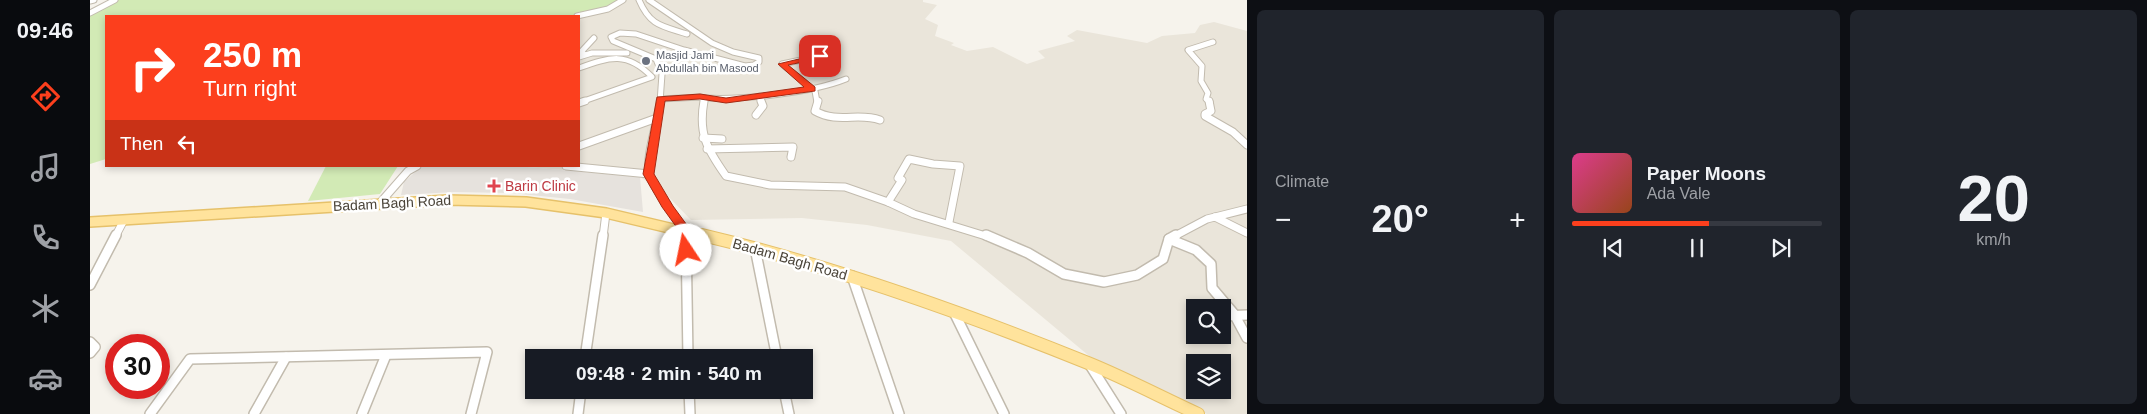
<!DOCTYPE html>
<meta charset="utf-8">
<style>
:root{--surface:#171b24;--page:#20242c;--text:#f1f3f6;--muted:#9ea1a6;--line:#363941;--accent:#fc3f1d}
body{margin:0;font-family:Helvetica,sans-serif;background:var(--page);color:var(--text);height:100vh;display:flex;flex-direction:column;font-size:19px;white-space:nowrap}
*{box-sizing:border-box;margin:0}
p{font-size:16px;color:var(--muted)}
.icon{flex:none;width:28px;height:28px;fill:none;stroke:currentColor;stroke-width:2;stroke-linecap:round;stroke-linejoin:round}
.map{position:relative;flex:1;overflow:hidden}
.panel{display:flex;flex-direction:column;gap:10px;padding:10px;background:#0d0f14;width:900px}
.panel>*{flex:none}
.hud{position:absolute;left:15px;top:15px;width:475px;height:152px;border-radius:0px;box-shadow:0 2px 8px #0003;background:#fc3f1d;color:#fff;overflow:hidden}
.tools{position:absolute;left:1096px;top:299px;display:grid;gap:10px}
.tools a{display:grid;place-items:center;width:45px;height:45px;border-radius:0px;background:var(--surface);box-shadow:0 2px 8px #0003;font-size:25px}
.speed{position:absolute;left:15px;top:334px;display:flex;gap:10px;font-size:25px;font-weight:700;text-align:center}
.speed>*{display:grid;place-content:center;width:65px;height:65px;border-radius:50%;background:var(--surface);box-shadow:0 2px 8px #0003;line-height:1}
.speed .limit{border:8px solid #d22;background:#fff;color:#111}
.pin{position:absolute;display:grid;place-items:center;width:42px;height:42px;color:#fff;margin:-21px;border-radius:10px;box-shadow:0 2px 8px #0006}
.me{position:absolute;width:55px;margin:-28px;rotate:349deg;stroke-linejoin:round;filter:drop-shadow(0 0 4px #0008)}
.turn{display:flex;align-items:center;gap:18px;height:105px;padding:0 15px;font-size:22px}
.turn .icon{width:65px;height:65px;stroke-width:2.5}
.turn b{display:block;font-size:35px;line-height:42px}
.then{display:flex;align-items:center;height:48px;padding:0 15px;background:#0003;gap:10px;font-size:19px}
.big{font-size:38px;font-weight:800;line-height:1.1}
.panel .tile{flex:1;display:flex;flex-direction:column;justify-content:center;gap:8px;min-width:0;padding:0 18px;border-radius:8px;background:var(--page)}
.panel .dial{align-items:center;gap:0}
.dial b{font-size:65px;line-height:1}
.song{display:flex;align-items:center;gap:15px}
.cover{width:60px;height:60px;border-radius:8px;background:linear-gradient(135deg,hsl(330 70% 55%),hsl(20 70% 35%))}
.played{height:5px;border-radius:2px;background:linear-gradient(90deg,var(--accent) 55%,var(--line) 55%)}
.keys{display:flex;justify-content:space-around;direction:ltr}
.heat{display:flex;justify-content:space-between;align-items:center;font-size:28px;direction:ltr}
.panel .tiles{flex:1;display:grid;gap:10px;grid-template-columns:repeat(3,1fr)}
.trip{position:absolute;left:435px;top:349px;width:288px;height:50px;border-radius:0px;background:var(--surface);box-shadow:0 2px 8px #0003;font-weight:800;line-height:50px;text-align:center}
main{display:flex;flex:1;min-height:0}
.tabs{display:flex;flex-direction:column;width:90px;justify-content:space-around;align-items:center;background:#090b0e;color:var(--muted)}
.tabs .icon{width:35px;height:35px}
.tabs .selected{color:var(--accent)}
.tabs b{font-size:22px;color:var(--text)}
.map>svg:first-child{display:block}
.residential{fill:#eae5da;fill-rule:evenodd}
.industrial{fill:#e6e2dd}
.green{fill:#d2eab5}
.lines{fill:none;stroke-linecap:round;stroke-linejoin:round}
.minor-far2-casing{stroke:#c2bbae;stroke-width:7}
.minor-far1-casing{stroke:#c2bbae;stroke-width:9}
.minor-casing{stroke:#c2bbae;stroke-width:12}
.major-far1-casing{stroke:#e6c16a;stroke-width:12}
.major-casing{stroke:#e6c16a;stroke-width:14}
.minor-far2{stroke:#fff;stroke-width:5}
.minor-far1{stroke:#fff;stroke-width:7}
.minor{stroke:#fff;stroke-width:9}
.major-far1{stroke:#ffe39c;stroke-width:9}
.major{stroke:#ffe39c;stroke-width:12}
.route{fill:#fc3f1d;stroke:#a42913}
.worship-dot{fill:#6b7280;stroke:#fff;stroke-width:2}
.health-dot{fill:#e0444e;stroke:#fff;stroke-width:2}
.labels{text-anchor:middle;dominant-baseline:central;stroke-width:5;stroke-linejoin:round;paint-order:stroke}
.far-worship-label{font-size:11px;fill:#5b616d;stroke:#fff;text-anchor:start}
.health-label{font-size:14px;fill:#be3a42;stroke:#fff;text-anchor:start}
.street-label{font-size:14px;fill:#4b4439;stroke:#fff}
</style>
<main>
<nav class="tabs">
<b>09:46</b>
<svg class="icon selected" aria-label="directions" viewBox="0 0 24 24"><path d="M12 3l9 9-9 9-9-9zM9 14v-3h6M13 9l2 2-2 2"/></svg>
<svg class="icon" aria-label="music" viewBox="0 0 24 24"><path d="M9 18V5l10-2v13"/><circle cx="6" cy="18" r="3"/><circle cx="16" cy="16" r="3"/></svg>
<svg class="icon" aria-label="phone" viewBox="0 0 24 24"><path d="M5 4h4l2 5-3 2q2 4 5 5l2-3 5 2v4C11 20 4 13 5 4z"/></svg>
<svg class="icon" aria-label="climate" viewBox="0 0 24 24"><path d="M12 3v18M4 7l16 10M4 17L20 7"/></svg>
<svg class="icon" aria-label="car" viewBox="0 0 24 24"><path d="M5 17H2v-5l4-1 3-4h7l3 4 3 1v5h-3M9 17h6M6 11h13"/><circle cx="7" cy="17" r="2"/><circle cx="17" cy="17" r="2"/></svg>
</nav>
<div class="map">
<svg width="1157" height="414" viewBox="0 0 1157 414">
<rect width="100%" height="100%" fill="#f6f3ec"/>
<path class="residential" d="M533,0H833V2L847,5L835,19L848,25L845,36L864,43L861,45L877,51L903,47L937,64L955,58L948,51L985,41L977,36L987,30L1057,43L1072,36L1105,33L1110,25L1124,22L1157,31V414H1117L1004,360L861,241L777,225L712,218L601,220L573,191L550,177L426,166H489V16ZM1105,308H1132V335H1105ZM1105,362H1132V390H1105Z"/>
<path class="industrial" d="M332,166H426L550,177L553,212L480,199L421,193L364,192L311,195L314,182Z"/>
<g class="green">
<path d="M27,0H533L530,4L487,16H16V159L0,164V13Z"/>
<path d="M236,166H308L290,194L218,201Z"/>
</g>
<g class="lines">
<g class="minor-far2-casing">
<g id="minor-far2">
<path d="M549,0C560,26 572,26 597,34"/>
<path d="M559,0L622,43L643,52L669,58V62L664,65L655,66L594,50L546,34L530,33L521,37L523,41L566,59L572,74L570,102"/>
<path d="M0,1L4,0"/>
<path d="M0,13L25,0"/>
<path d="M487,16L518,9L533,0"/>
<path d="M494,54L491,52L504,38"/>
<path d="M489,57L502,53H537"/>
<path d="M489,68C520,57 537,51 562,77L491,102"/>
<path d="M669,96L671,102"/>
<path d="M615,98C653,100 721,93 756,79"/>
<path d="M571,99L610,97L615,98L614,102"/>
<path d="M727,102L725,91L692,64L730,56"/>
<path d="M1120,102L1116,99L1118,93L1111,81L1112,66L1098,50L1123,42"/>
</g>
</g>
<g class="minor-far1-casing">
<g id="minor-far1">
<path d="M570,101C568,122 556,154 559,173C561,185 588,221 596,232V237"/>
<path d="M614,101C608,134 617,149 636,176L680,185L755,187L798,202L824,214L899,237"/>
<path d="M728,101L725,111C748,124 768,112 790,120"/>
<path d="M1119,101L1121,111L1115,114V116L1143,132L1157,145"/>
<path d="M489,103L495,101"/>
<path d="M666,115L673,106L671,101"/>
<path d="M613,138L632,139"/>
<path d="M489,146L567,118"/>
<path d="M617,149L703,147L701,157"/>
<path d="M476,166L559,174"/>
<path d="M798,202L812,180L808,178L819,159L843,164L870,166L859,222"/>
<path d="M289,204L318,171L327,166"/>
<path d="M1125,217L1157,233"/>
<path d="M25,237L34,220"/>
<path d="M513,237L516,213"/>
<path d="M1083,237L1117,219L1157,209"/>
</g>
</g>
<g class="minor-casing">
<g id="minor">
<path d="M596,235L598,358"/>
<path d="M896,235L938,253L974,274L1014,282L1047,275L1073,259L1079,239L1086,235"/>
<path d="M1079,239L1106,250L1121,264L1122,288L1144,314L1157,338"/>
<path d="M665,248L687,358"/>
<path d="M762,276L809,414"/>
<path d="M0,285L26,235"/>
<path d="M864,312L914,414"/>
<path d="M1132,316L1157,315"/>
<path d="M0,342L5,347L0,353"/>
<path d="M495,358L513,235"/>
<path d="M1000,365L1031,414"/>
<path d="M599,390L600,414"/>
<path d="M694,390L699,414"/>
<path d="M60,414L100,359L397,352L381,414"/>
<path d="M164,414L196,357"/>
<path d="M272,414L296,355"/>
<path d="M488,414L491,390"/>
</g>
</g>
<g class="major-far1-casing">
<path id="major-far1" d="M0,222L358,200L436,202L516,213L617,237"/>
</g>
<g class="major-casing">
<path id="major" d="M612,235C743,266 872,312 998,363C1035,378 1071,397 1108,414"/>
</g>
<use href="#minor-far2" class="minor-far2"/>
<use href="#minor-far1" class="minor-far1"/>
<use href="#minor" class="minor"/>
<use href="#major-far1" class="major-far1"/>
<use href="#major" class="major"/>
</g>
<path class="route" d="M730,54H733V58L698,65L725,87V91L636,103L610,99L575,101L564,174L583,206L602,232V250L596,254L592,253L590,250V232L572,207L553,174L567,97L610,94L636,98L714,87L688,64Z"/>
<circle class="worship-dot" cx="556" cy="61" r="5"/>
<path class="health-dot" d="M401.5 178.5h5v5h5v5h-5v5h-5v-5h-5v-5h5z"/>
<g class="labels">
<g class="far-worship-label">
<text x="566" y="55">Masjid Jami<tspan x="566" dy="13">Abdullah bin Masood</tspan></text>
</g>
<g class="health-label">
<text x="415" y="186">Barin Clinic</text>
</g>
<g class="street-label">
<text transform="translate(302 203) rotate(-3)">Badam Bagh Road</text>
<text transform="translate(700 259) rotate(16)">Badam Bagh Road</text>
</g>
</g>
</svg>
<div class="tools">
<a><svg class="icon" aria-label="search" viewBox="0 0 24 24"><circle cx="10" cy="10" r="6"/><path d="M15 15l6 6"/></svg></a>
<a><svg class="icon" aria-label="layers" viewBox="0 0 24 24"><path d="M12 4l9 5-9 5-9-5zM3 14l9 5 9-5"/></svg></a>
</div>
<div class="speed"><div class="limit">30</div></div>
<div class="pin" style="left:730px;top:56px;background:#d93025"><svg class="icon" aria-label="arrive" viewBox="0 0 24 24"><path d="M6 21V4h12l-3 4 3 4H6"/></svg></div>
<svg class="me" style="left:596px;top:250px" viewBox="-20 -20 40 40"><circle r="19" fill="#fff"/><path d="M0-13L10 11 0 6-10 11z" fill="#fc3f1d"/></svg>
<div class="trip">09:48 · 2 min · 540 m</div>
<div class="hud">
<div class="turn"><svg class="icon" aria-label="right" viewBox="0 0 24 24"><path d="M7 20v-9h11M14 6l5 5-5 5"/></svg><div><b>250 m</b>Turn right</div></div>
<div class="then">Then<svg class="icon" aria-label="left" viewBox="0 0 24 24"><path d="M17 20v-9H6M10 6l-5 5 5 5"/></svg></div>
</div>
</div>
<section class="panel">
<div class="tiles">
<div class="tile"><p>Climate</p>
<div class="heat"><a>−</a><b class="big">20°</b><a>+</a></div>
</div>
<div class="tile">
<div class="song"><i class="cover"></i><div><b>Paper Moons</b><p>Ada Vale</p></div></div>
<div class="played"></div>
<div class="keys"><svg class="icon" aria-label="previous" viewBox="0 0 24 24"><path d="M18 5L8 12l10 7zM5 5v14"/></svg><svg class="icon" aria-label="pause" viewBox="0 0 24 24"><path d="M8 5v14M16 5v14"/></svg><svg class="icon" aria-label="next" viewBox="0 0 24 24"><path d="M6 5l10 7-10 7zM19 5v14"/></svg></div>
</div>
<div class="tile dial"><b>20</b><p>km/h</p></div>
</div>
</section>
</main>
